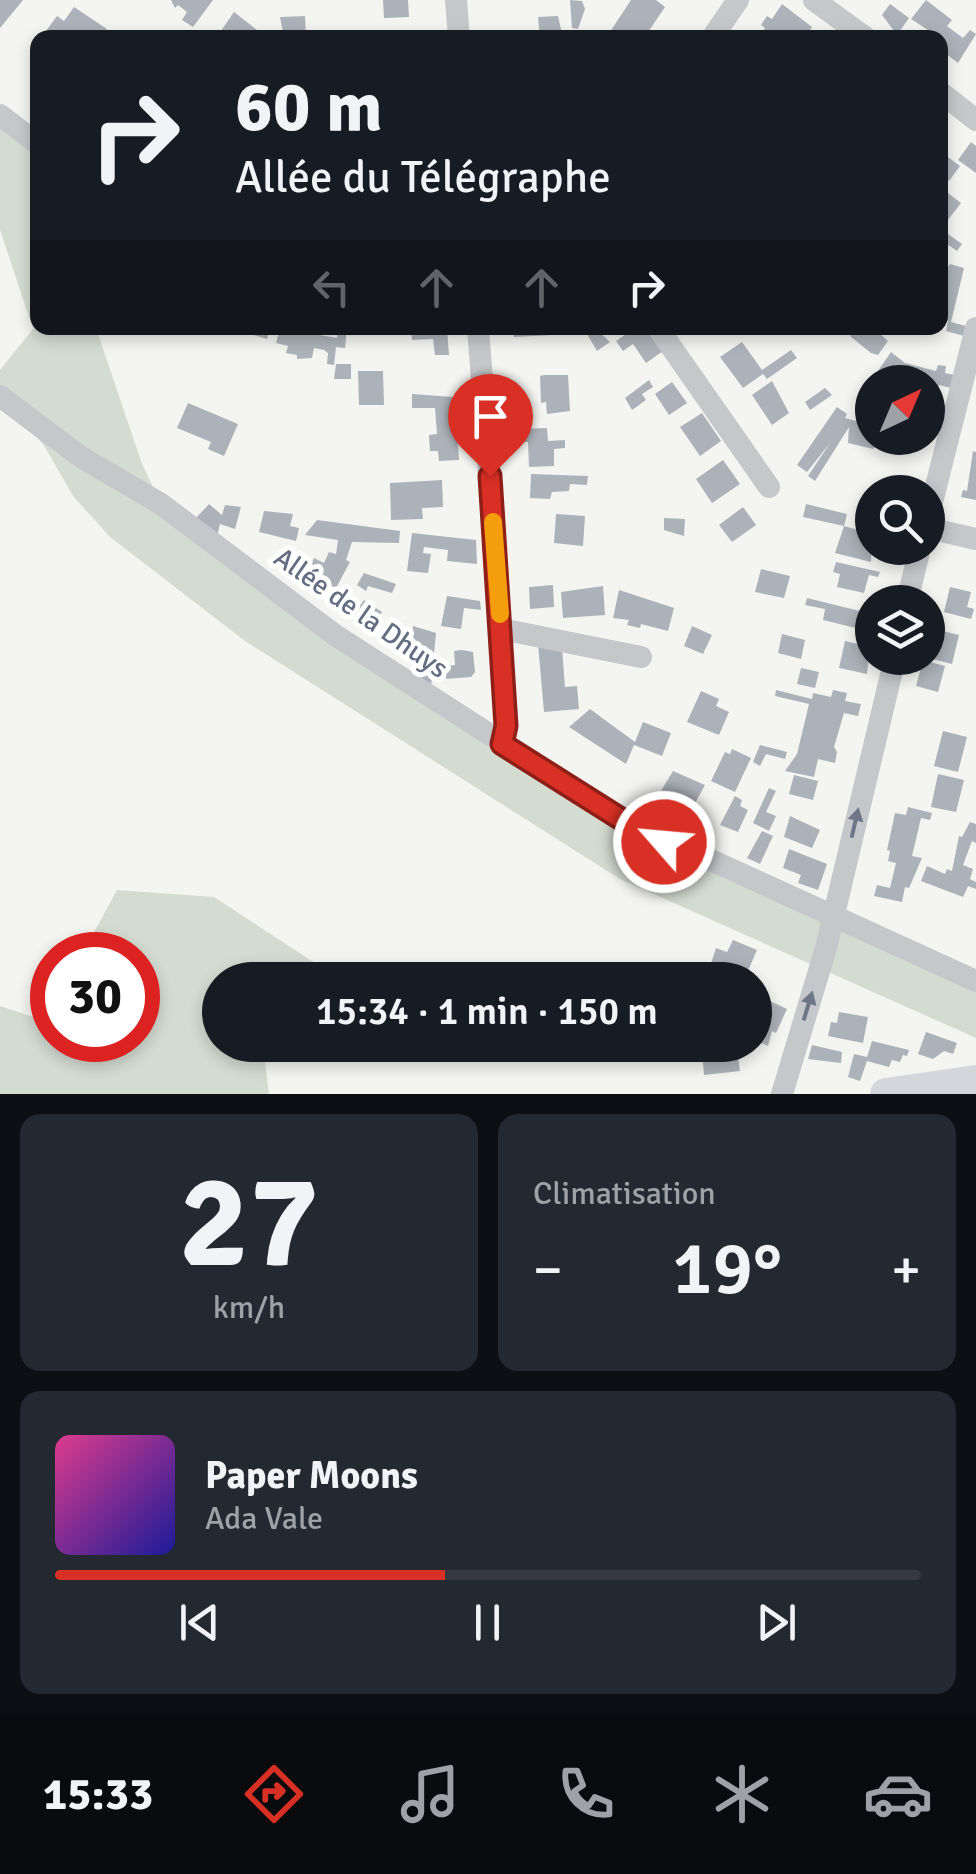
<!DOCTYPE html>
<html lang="fr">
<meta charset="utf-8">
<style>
:root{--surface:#171b24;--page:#242831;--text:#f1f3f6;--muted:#9ea1a6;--line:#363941;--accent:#d93025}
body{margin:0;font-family:Signika,sans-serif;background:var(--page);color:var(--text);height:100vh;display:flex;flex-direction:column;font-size:38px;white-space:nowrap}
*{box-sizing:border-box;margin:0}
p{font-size:32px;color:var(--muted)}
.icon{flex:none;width:55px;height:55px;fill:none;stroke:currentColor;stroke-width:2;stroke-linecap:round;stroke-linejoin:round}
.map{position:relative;height:1094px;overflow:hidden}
.drawer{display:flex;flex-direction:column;gap:20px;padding:20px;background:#0d0f14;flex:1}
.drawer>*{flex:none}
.guide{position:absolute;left:30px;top:30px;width:918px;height:305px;border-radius:20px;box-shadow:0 5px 15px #0003;background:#171b24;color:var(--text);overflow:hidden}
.needle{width:65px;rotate:44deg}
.controls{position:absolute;left:855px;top:365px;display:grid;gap:20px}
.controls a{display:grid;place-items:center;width:90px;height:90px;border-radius:50%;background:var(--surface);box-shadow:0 5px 15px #0003;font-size:50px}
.speed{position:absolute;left:30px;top:932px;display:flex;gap:20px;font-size:50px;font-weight:700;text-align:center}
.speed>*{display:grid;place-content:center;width:130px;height:130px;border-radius:50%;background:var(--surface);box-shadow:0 5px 15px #0003;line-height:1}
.speed .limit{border:15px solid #d22;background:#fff;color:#111}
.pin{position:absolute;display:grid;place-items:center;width:85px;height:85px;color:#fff;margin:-102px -42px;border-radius:50% 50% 50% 0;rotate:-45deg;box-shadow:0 0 10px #0007}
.pin .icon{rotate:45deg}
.me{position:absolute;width:110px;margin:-55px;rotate:297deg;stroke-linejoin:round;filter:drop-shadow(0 0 8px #0008)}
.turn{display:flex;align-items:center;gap:35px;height:210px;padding:0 40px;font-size:45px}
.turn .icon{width:130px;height:130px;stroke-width:2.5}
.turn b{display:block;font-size:70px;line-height:85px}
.lanes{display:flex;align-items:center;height:95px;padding:0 40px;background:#0003;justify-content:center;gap:50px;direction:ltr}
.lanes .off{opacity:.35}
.big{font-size:75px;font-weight:600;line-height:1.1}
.drawer .widget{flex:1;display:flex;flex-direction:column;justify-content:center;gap:15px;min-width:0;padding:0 35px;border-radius:20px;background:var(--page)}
.drawer .dial{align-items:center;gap:0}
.dial b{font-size:130px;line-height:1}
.song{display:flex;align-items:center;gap:30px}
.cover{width:120px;height:120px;border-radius:15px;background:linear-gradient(135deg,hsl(330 70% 55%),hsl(240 70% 35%))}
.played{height:10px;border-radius:5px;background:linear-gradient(90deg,var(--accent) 45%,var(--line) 45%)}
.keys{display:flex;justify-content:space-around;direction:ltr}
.heat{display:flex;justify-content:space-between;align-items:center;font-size:55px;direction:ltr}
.drawer .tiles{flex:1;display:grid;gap:20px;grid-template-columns:1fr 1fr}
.widget:last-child{grid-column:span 2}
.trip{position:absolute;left:202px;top:962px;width:570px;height:100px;border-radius:50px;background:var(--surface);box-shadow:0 5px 15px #0003;font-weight:600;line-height:100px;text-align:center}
.menu{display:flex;height:160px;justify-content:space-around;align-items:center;background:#090b0e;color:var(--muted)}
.menu .icon{width:70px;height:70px}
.menu .current{color:var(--accent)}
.menu b{font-size:45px;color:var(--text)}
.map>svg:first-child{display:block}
.green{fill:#d4dcd2}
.building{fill:#acb2b9}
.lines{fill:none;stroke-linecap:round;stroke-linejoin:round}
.street{stroke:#c5c7cb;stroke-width:22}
.secondary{stroke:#d4d6dc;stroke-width:32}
.oneway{fill:#6d7789}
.route-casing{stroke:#8d1f18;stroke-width:25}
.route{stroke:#d93025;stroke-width:18}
.slow{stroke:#f59e0b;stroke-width:18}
.labels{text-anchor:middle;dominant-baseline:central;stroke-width:10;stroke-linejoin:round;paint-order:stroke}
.street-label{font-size:28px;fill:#636e82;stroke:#fff}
</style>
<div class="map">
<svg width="976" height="1094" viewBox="0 0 976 1094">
<rect width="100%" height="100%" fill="#f4f5f1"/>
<g class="green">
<path d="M0,115L37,144L38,328H96L142,464L161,504L621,819L976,981V1038L620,879L245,641L110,537L73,496L45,447L0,392V370L33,329L0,230Z"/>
<path d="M117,890L214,897L341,980H220V1045H263L269,1094H0V1006L52,1023V1040H138V955H90L86,947Z"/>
</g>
<g class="building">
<path d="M0,0H23L0,28Z"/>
<path d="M171,0H213L193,27L182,20L187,12L178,5L175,8Z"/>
<path d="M383,0H408L409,17L384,18Z"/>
<path d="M570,0L582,1L585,9L578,29L572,28Z"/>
<path d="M631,0H656L665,7L644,38H606Z"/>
<path d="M926,0L952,20L947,26L963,38L970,30L976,34L958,63L940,49V38L911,19Z"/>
<path d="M782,4L812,27L806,37L758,38L765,28L761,25L767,16L772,19Z"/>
<path d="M890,4L909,18L897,35L882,15Z"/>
<path d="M74,7L107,29L100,38H41L57,16L64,21Z"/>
<path d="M234,12L267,38H216Z"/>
<path d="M305,16L306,38H284L280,17Z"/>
<path d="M558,16L563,38H540L538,17Z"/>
<path d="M971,142L976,146V173L958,160Z"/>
<path d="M940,151L960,166L949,181L940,171Z"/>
<path d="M940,187L961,203L941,229L962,244L957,251L940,239Z"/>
<path d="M950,264L964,268L951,322L966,326L964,336L946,331L948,321L940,319L944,290L940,289V268L945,271Z"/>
<path d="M231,328H270L267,339Z"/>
<path d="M280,328L337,338L338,328H347L345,348L336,347L334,365L327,364L328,353L324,350L314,348L312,358L297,359V355L286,353L288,346L276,343Z"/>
<path d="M411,328H447L449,355H435L433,339L412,340Z"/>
<path d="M513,328H553V335L514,337Z"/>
<path d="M570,328H595L610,342L597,351L587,334H571Z"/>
<path d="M635,328H657L663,351L646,363L633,344L623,351L616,341Z"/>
<path d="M849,328H873L888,341L878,355L871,353L850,336L854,331Z"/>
<path d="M742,342L762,370L791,350L797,358L767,379L763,374L743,388L720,357Z"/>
<path d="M891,352L905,363L936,371L938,365L946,366L945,373L954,375L951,388L939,385L929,438L928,382H879L881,372L878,371Z"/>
<path d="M336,364H351V379H334Z"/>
<path d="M358,371H383L384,405H359Z"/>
<path d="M544,375H568L570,411L547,414L546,402L541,403L540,376Z"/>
<path d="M649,380L653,387L642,394L646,400L632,410L625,398Z"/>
<path d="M772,381L789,413L772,425L752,395Z"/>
<path d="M672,382L687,403L669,415L655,394Z"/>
<path d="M825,388L832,395L810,410L805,402Z"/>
<path d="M412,394L467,398V408H456L459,460L439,461L438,451H430L429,435L437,434L435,408H412Z"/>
<path d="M188,403L238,424L224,456L208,449L211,442L177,428Z"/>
<path d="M837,407L847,414L845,418L860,422L862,415L872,418V438H880L878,445L873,449L848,443L849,427L815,481L808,476L830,443L807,472L797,465Z"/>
<path d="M702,413L721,441L700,456L680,427Z"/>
<path d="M547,428L548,441L565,440V448L554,449V466L529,467L528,442H520L519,429Z"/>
<path d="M973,451L976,452V500L961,497L963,490L967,491Z"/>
<path d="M723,460L740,484L712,503L696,479Z"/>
<path d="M531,474L588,476L587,485L570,484L569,491L552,492L550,499L530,498Z"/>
<path d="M442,480L443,507L422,508L423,519L391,520L390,483Z"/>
<path d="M886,481L907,486L905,492H869L871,487L878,489L879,482Z"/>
<path d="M209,504L222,515L225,505L241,507L235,529L220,524L217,536L195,519Z"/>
<path d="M806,504L847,514L844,526L872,534L871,562L835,553L844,526L803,517Z"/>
<path d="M743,507L756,525L732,542L719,525Z"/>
<path d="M264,511L293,514L290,526L299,528L296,541L259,532Z"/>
<path d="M556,514L585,516L583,546L554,543Z"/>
<path d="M664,518L685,519L684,536L664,530Z"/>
<path d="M317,520L400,531L399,543L352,542L346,560L350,562L336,588L307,573L314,558L324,563L329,552L336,554L338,540L305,535Z"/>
<path d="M412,533L476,540L477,564L447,561L448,550L424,547L423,553L431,554L428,573L407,571Z"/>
<path d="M836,562L880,572L878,577L869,575L864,593L837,587L840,574L833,572Z"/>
<path d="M761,569L790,576L784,598L755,592Z"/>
<path d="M364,573L396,584L392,593L368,586L366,591L357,585Z"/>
<path d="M553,585L554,607L530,609L529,587Z"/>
<path d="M603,586L605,615L563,618L561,592Z"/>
<path d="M950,587L971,592L967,607L974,609L971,619L944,612Z"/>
<path d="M619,590L674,608L668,631L641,624L640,628L627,625L629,620L613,618Z"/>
<path d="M447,596L480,601L481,610L464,608L461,629L441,626Z"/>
<path d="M807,598L872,614V632L823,620L825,609L805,605Z"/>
<path d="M364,600L382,612L373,626L354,614Z"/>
<path d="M413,626L436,633L431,687L418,679L421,662L408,659Z"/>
<path d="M692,626L712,635L703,654L684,646Z"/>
<path d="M931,628L959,635L952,664L928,658Z"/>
<path d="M782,634L805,640L801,659L778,653Z"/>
<path d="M845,641L870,647L867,674L839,668Z"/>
<path d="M538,644L562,648L565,687L577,686L579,709L544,712Z"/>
<path d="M462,650L473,652L475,672L471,677L446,679L445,666L455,665L454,651Z"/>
<path d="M923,660L945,666L938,692L916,686Z"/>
<path d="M801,668L819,672L815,688L797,684Z"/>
<path d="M776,690L812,699L813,693L831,697L833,690L847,693L845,701L861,704L858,716L844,713L834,747L837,752L835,763L818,759L814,777L785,771L797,754L809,704L775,696Z"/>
<path d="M701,691L719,699L716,706L729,712L719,735L687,722Z"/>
<path d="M590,709L635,742L643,722L671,733L662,756L634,745L626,764L569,727Z"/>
<path d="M943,731L967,737L958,772L934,766Z"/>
<path d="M760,745L787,752L785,759L766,754L760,766L753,762Z"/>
<path d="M732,749L751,758L735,792L711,781L725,752L730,754Z"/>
<path d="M673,771L705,785L694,805L661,791Z"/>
<path d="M938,774L964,780L956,812L931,807Z"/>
<path d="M794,775L818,781L813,800L789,794Z"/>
<path d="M769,788L776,791L766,812L776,816L769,831L753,823Z"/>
<path d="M735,796L742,800L740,806L748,810L738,832L720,825Z"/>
<path d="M908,807L932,813L930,820L921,818L912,856L922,858L909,888L905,887L902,902L874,896L877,885L890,888L896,863L888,861L890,851L887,850L895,813L906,815Z"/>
<path d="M790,816L820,830L812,848L784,837Z"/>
<path d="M970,822L976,824V843L972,841L963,865L973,869L970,879L976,882V889L968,886L963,897L921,881L927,866L945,874L947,869L952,871L959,836L962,837Z"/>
<path d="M762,831L773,836L760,864L747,858Z"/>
<path d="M789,849L827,864L818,890L798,883L801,875L783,868Z"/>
<path d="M733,940L757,950L744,980L724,972L721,979L708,973L716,948L727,952Z"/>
<path d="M757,995L787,1009L776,1033L772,1031L768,1046L755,1040Z"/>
<path d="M839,1012L868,1017L863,1043L828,1036L831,1022L837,1023Z"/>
<path d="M926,1032L957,1043L953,1054L944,1051L933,1059L918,1054Z"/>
<path d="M872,1041L909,1050L907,1056L903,1055L900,1062L892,1060L889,1067L867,1061L860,1081L848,1077L854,1054L867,1057Z"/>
<path d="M812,1045L842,1052L841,1063L808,1059Z"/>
<path d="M737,1048L740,1071L704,1075L702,1051Z"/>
</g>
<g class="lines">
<g class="street">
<path d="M456,0L459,38"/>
<path d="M814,0L866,38"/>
<path d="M712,38L738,0"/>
<path d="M940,92L976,120"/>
<path d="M0,115L38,144"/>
<path d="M478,328L501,629L506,726L502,744"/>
<path d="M658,328L769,487"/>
<path d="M0,396L81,457L161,504L335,635L621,819L976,981"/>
<path d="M928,518L976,328"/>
<path d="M928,528L976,539"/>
<path d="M907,602L920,548"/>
<path d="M501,629L641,657"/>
<path d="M782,1094L826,948L895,658"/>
</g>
<path class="secondary" d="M886,1094L976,1081"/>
</g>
<defs><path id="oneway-solid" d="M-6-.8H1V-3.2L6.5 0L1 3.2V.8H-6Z" transform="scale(2.5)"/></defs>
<g class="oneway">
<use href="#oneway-solid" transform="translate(855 823) rotate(-77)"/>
<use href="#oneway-solid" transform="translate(808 1006) rotate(-73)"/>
</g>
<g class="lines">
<g class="route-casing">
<path id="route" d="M490,476L506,726L502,744L621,819L664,842"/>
</g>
<use href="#route" class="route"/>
<path class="slow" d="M493,522L500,614"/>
</g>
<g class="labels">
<g class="street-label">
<text transform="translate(361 613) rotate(35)">Allée de la Dhuys</text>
</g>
</g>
</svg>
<div class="controls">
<a><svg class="needle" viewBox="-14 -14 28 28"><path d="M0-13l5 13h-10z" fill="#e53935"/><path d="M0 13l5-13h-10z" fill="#9ea1a6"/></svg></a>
<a><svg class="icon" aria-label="search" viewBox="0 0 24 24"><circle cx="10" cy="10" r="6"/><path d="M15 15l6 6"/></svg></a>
<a><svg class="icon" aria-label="layers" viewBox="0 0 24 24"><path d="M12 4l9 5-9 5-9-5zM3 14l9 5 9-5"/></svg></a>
</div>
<div class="speed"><div class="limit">30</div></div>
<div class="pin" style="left:490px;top:476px;background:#d93025"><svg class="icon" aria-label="arrive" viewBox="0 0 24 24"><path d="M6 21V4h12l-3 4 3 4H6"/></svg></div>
<svg class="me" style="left:664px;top:842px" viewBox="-20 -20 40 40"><circle r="17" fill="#d93025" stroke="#fff" stroke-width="3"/><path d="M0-11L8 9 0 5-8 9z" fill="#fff"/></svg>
<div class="trip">15:34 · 1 min · 150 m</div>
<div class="guide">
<div class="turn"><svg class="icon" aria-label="right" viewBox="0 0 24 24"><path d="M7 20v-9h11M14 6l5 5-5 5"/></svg><div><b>60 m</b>Allée du Télégraphe</div></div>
<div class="lanes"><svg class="icon off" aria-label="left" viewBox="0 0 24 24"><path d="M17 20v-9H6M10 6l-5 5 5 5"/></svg><svg class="icon off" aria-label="ahead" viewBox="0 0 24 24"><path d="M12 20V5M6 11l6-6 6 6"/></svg><svg class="icon off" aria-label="ahead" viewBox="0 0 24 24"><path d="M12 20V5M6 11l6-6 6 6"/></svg><svg class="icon" aria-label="right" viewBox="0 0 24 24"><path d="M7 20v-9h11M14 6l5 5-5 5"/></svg></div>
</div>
</div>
<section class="drawer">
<div class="tiles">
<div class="widget dial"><b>27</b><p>km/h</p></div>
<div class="widget"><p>Climatisation</p>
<div class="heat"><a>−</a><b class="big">19°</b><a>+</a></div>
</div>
<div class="widget">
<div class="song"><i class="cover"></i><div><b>Paper Moons</b><p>Ada Vale</p></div></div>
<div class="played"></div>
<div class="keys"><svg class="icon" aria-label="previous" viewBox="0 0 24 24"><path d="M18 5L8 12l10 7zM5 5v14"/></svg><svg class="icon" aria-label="pause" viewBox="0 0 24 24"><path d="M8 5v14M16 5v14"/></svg><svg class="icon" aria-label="next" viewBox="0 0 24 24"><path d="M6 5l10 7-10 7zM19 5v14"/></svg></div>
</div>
</div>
</section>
<nav class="menu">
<b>15:33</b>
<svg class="icon current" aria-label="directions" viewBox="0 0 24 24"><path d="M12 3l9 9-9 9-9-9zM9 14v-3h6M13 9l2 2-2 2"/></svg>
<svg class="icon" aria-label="music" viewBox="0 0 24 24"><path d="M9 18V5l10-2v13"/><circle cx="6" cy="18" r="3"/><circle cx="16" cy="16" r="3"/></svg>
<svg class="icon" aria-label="phone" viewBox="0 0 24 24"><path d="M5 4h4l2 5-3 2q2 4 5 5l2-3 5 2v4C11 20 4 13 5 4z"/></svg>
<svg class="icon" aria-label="climate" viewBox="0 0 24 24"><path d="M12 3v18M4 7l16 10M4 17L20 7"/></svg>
<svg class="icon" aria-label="car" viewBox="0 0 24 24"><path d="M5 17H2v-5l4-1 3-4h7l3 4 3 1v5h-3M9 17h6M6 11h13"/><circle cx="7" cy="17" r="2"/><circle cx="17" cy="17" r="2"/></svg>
</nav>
